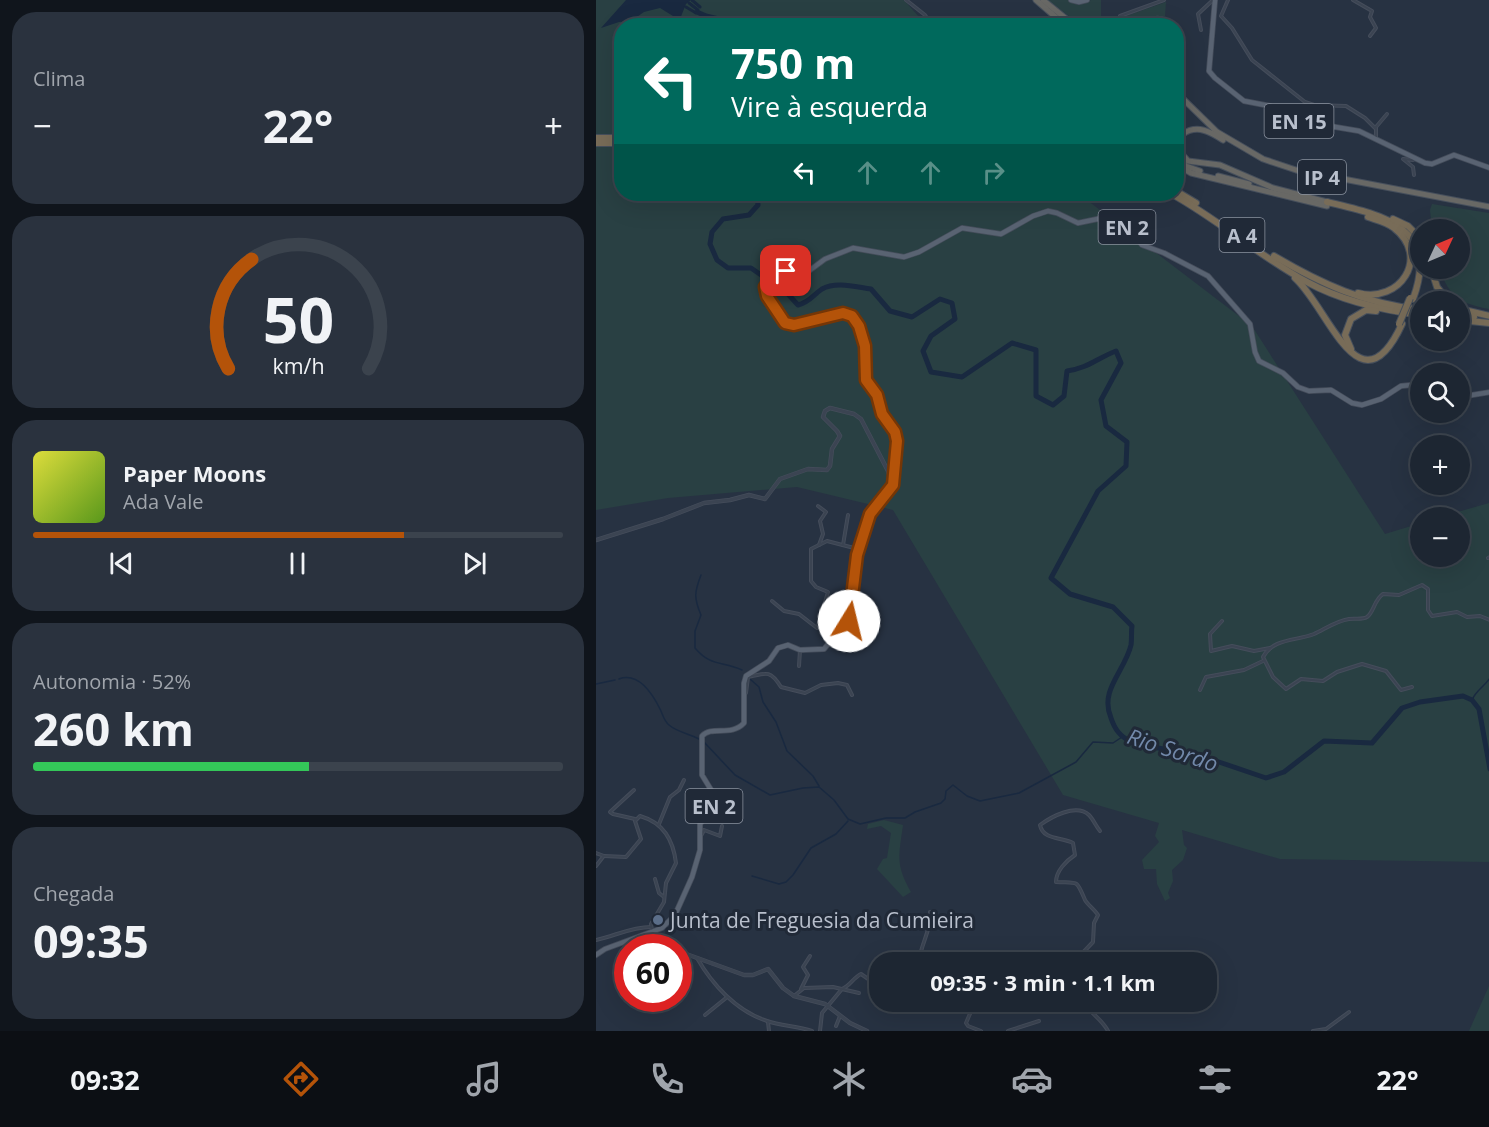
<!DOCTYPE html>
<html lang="pt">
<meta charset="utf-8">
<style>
:root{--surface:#1d2632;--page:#2a323e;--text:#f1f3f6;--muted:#a0a5ac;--line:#3b434d;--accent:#b45309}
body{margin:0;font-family:"Open Sans",sans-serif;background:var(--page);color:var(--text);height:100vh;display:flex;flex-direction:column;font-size:22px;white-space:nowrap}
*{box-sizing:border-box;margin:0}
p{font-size:20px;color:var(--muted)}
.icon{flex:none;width:33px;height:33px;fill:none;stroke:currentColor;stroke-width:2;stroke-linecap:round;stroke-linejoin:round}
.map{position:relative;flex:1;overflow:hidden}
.details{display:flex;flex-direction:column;gap:12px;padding:12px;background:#10151c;width:596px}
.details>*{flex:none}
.top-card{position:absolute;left:18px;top:18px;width:570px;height:183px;border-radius:24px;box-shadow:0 6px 24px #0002,0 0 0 2px var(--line);background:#00695c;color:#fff;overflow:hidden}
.needle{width:39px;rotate:46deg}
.tools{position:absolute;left:814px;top:219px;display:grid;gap:12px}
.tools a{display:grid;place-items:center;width:60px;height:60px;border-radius:50%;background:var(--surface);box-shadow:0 6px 24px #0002,0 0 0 2px var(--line);font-size:30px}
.speed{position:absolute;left:18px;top:934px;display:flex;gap:12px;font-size:30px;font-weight:700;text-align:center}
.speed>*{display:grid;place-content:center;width:78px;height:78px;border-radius:50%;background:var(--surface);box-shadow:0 6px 24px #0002,0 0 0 2px var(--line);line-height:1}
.speed .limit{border:9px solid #d22;background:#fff;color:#111}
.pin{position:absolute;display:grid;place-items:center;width:51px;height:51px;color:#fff;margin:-26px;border-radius:12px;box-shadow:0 3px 9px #0006}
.me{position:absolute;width:66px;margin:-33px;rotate:9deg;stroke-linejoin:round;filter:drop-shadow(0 0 4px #0008)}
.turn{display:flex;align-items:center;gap:21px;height:126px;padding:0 18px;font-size:27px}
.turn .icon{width:78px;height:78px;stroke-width:2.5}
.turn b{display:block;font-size:42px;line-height:51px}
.lanes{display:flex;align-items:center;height:57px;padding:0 18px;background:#0003;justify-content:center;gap:30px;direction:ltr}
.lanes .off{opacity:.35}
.big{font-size:45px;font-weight:700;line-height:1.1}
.details .widget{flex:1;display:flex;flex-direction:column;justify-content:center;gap:9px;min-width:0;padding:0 21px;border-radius:24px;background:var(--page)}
.details .dial{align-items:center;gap:0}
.dial svg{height:156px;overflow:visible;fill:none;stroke:var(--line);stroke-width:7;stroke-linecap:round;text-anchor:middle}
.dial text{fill:var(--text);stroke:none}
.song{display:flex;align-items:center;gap:18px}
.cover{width:72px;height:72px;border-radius:9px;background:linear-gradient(135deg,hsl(60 70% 55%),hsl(90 70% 35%))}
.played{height:6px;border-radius:3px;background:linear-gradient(90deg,var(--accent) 70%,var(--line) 70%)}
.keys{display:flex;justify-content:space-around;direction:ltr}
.heat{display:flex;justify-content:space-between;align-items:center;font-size:33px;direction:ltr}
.charge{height:9px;border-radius:4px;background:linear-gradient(90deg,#34c759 52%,var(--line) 0)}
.trip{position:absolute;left:273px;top:952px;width:348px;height:60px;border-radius:24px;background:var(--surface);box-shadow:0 6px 24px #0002,0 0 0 2px var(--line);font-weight:700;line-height:60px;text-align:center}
.menu{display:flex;height:96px;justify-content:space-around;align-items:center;background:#0c0f14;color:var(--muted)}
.menu .icon{width:42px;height:42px}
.menu .on{color:var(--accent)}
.menu b{font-size:27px;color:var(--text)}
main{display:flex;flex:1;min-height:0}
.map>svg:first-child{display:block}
.green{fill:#294043}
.water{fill:#192940}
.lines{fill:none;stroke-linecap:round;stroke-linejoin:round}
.stream{stroke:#192940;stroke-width:1.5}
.canal{stroke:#192940;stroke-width:3}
.river{stroke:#192940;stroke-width:5}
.minor-casing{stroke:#454d5b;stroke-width:4}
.tertiary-casing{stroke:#454d5b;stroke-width:4.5}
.primary-casing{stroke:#454d5b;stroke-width:6}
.trunk-casing{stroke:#464f5c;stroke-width:7}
.motorway-casing{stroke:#464f5c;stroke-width:8}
.minor{stroke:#3b4452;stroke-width:2}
.tertiary{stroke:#3b4452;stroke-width:3}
.primary{stroke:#596372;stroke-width:4.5}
.trunk{stroke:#686865;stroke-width:5}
.motorway{stroke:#786c58;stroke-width:6}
.motorway-bridge-casing{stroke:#464f5c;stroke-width:8;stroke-linecap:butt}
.motorway-bridge{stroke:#786c58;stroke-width:6}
.route-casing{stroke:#753606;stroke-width:15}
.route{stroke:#b45309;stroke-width:10}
.service-dot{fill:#5c6f8a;stroke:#202937;stroke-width:2}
.labels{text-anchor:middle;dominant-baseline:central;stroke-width:6;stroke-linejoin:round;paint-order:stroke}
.shield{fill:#202937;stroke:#8a929f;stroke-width:1.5}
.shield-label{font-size:20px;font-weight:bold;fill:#b8bfcc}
.poi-label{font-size:21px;fill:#b8bfcc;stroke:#202937;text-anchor:start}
.water-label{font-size:22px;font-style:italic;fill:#7289aa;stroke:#202937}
</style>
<main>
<section class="details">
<div class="widget"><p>Clima</p>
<div class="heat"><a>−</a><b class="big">22°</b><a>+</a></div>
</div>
<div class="widget dial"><svg viewBox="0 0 100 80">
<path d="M14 69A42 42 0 1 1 86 69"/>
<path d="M14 69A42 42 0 0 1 26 13" stroke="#b45309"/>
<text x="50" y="56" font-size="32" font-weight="700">50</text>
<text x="50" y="72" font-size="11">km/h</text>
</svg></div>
<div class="widget">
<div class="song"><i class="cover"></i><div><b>Paper Moons</b><p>Ada Vale</p></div></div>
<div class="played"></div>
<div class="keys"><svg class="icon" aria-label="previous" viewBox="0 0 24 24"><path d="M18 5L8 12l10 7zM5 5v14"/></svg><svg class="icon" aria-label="pause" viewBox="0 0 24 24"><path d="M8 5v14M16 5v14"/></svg><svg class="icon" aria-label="next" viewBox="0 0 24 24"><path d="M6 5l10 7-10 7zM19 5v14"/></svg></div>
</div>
<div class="widget"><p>Autonomia · 52%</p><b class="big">260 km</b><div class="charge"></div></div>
<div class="widget"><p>Chegada</p><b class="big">09:35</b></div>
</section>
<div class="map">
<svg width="894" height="1031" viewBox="0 0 894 1031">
<rect width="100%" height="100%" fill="#273242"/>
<g class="green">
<path d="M0,0H308L330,25L26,26V194H483L656,326L789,534L825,523V556H864V518L844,517L893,503V862L684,859L586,830L588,845L591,848L587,860L576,870L577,881L572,893L574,898L569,901L561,884L560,869H548L546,860L563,842L559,836L563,823L467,795L297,510L201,487L72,498L0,510Z"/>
<path d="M451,0H472L482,5L495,0H505V17L524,18L570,2L569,16H554L540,25H485Z"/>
<path d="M836,204L893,213V309C863,303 855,298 843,269L864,268V230L836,229L834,210Z"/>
<path d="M288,820L307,825C303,855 299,864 315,892L307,897L281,869L287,859L291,858L295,833L285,826L271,829L272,824Z"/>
<path d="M893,986V1031H873Z"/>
</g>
<path class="water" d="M30,0H95L90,4L82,24L77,16L64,8L48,12L35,21L23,22L5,28Z"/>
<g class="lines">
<g class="stream">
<path d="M105,575C98,593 98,598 105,615L99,631V648C115,667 126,661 146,670"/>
<path d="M23,679C42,672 56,693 64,709C67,715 68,721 73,725C81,732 94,734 103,739"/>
<path d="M154,679L163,687L167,702L180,722L191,751L217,776L223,786"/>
<path d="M0,684L19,680"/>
<path d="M876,700C880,690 888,687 894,678"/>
<path d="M108,742L139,775L174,795L207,788L223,787L238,800L252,819L264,824L290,818H309L319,812L345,803L349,799L350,791L357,785L371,796L384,801L423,793L480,762L497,742L517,743L526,737"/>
<path d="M156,876L183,884L190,882L197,875L215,848L240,834L252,821"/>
</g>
<g class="canal">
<path d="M96,0L104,7"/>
<path d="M93,3L102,10"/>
<path d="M90,7L100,13"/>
</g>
<g class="river">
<path d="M101,12L110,16L152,26"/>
<path d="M161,194L162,205L153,215L127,219L116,232L114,244L121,260L132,268H155L191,293L202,305C214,302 217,295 226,289C240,281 260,287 275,289L294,311L316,317L344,299L356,303L359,319L335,336L327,351L335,372L366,377L416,343L440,350V396L457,405L468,396L471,371C492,368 500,359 520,351L525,363L505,400L510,426L531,442L530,466L502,491L455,578L474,594L517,607L536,626C535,632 536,639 535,645C529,671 503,690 515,718C519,730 524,736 535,742L617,760L670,778L688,772L728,741L776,743L806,708L824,702L867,696L876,700L883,709L894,769"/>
</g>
<g class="minor-casing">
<g id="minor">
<path d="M310,0L329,15L336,26"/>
<path d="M632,0L625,16L636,28L656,60L709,102L718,105L750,106L769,118L779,128"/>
<path d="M757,0L776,11L774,17L780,28L774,36"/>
<path d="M524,16L568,0"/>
<path d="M605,30L602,14L617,0"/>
<path d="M780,138V127L791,114"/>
<path d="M817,160L807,159L817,167L818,175"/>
<path d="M222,506L230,512L224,521L227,534L223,545"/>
<path d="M247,545L252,515"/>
<path d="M892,558L894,557"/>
<path d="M176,601L188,611L203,614L221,628"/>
<path d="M626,621L614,634L615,651L636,646L658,651L674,648"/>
<path d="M245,627L226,629L222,626L232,592L220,587L215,581V549L231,541L262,549"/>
<path d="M203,666L204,650"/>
<path d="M816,687L805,690L790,671L766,664L741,672L727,681L705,679L690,689L677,677L667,657C677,638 701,641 718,634C729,629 740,621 753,619C759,618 766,620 771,617C778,612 778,600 787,594L803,595L826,585L832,589V610L836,616L861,612L871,617L884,616L894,620"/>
<path d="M604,690L610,677L648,670L667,661"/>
<path d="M150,693L152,677C172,672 175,671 185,687L209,693L225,685L242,683L251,685L256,695"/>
<path d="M38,790L14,812L17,814L39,819"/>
<path d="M63,824L74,797L83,790L88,780"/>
<path d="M106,834L108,830L124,836L126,826"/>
<path d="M0,853L8,856L30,857L45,839L39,821L44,816C68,823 77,840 80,863L70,883L68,902L55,924L56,930"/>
<path d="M0,866L7,857"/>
<path d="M59,879L63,893L68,897"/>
<path d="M0,940C19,936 35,927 55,927"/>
<path d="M101,958C116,984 140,1011 171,1021C185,1026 201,1026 216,1031"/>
<path d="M323,963C324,944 335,933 334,912"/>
<path d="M477,963L497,942L498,923L502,915C498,909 492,905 489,900C480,879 483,883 460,882C460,871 470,861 479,855L477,843C465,837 447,840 444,825C455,817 480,803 493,815C497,819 500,826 504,831"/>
<path d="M205,989L212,975L207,967L214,956"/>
<path d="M198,996L208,988L237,987L263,993"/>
<path d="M379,1002L370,1023L372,1026L385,1031"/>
<path d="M412,1002L419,1005L423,1002"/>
<path d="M487,1002C494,1013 506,1019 512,1031"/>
<path d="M109,1015L130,998"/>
<path d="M172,1022L173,1031"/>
<path d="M240,1026L244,1016"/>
<path d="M224,1031L226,1013L246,989C254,986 257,978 265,974L278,983H284"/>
<path d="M412,1031L443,1021"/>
<path d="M717,1031L730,1029L753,1012"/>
</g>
</g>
<g class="tertiary-casing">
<g id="tertiary">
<path d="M0,540L67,519L108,503L134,500L153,495L169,499L184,479L212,469L231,470L234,466L236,449L244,436L241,431L227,417L229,411L234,408L258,414L265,419L292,471L296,485"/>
<path d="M58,932L75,948"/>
<path d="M82,951L148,975H157L172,969L187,988L198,996L229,1004L254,1023L271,1031"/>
</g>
</g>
<g class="primary-casing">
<g id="primary">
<path d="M475,0L483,2L491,0"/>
<path d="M619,0L613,71L619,78L648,101L674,106L692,119L763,131L829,163L836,164L858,155L894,168"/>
<path d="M864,397L894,392"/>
<path d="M0,955L9,949L66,928L79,915L96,877L104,850V824L116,809L119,801L117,793L106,775V736C116,725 135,737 148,723V683L150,676L173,661L182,648L192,645L204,650L228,649L254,618L262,549L274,515L297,485L301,445L300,434L287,415L282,397L270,380L269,347L263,326L256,316L248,313L198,325L189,323L169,291L170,283L181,271L206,276L229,259L257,248L308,257L323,252L366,228L405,234L437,216L452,211L461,213L482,223L511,217L530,225L546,245L568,253L612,276L654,324L659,352L663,361L687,373L702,387L713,391L735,390L756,403L766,405L785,399L805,386L825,384"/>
</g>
</g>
<g class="trunk-casing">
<g id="trunk">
<path d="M440,0L470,26"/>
<path d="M447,0L479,26"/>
<path d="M544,26C555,18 566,16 577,26"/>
<path d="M580,29L585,42L580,69"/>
<path d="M580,92L621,132L667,159L700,170L894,207"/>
<path d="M627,140C615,132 601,124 587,134L583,148L585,153L592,161L624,165L677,188L731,202"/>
<path d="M580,158L590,166L604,171"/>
<path d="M580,164L595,173L731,206"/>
<path d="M622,176L653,184"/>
</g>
</g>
<g class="motorway-casing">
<g id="motorway">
<path d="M0,138H26"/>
<path d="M0,143H26"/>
<path d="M580,191L600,203"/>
<path d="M576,194C623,220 663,256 711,282C746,301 786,310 825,315"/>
<path d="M731,202C787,215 844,227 817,299"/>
<path d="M797,219L812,226L825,239"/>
<path d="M678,256C727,285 768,303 825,310"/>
<path d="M835,268L841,287L853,302"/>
<path d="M699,278C733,308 764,415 806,324"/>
<path d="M762,293C804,304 835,257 798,228C791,222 781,220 772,217"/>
<path d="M864,309L894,316"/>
<path d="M864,315L878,317"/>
<path d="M864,320L894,323"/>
<path d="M755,349L749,335L755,319L770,310L780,311"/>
</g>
</g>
<use href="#minor" class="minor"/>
<use href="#tertiary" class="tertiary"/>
<use href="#primary" class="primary"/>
<use href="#trunk" class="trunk"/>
<use href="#motorway" class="motorway"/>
<g class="motorway-bridge-casing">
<path id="motorway-bridge" d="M803,324L814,298"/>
</g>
<use href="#motorway-bridge" class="motorway-bridge"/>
</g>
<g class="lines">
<g class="route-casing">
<path id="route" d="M190,271L179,272L169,287L171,296L189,323L198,325L247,313L256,316L263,326L269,346L270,380L281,395L286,414L299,432L301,441L297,485L274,514L261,555L253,621"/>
</g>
<use href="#route" class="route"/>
</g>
<circle class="service-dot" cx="62" cy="920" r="6"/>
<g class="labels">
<g class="shield">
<rect x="668.5" y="104" width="69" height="34" rx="4.5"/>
<rect x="702" y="160" width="48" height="34" rx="4.5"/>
<rect x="502.5" y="210" width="57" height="34" rx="4.5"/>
<rect x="623.5" y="218" width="45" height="34" rx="4.5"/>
<rect x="89.5" y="789" width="57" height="34" rx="4.5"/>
</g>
<g class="shield-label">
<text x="703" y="121">EN 15</text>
<text x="726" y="177">IP 4</text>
<text x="531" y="227">EN 2</text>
<text x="646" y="235">A 4</text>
<text x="118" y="806">EN 2</text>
</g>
<g class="poi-label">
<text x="74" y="920">Junta de Freguesia da Cumieira</text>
</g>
<g class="water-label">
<text transform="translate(577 749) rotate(18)">Rio Sordo</text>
</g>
</g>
</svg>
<div class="tools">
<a><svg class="needle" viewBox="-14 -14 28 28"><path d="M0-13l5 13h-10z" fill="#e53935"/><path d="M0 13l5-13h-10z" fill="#a0a5ac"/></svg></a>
<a><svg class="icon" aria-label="sound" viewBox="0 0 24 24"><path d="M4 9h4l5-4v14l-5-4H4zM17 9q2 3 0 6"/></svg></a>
<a><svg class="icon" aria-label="search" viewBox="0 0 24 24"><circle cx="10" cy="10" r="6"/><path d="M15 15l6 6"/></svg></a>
<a>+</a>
<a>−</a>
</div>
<div class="speed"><div class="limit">60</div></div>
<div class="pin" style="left:190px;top:271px;background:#d93025"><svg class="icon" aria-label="arrive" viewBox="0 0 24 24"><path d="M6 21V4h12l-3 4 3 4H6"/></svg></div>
<svg class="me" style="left:253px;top:621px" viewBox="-20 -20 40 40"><circle r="19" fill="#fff"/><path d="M0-13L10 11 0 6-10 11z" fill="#b45309"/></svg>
<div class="trip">09:35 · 3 min · 1.1 km</div>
<div class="top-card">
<div class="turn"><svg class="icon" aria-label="left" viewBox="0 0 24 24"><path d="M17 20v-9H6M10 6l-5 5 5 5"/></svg><div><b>750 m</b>Vire à esquerda</div></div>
<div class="lanes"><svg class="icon" aria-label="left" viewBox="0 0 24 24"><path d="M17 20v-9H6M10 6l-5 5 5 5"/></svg><svg class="icon off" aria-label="ahead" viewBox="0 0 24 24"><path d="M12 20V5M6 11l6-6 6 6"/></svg><svg class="icon off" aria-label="ahead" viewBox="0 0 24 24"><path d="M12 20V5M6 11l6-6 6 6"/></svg><svg class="icon off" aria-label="right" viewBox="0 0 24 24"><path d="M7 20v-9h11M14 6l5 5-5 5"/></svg></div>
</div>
</div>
</main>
<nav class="menu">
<b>09:32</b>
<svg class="icon on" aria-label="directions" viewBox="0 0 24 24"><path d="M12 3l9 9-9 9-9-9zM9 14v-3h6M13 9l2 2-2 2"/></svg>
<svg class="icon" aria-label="music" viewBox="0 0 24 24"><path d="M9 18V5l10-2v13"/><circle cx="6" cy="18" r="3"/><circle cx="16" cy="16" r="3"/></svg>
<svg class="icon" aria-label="phone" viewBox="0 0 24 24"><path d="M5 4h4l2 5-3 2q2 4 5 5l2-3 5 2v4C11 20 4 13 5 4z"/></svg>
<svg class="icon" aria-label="climate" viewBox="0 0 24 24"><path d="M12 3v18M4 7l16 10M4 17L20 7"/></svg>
<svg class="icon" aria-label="car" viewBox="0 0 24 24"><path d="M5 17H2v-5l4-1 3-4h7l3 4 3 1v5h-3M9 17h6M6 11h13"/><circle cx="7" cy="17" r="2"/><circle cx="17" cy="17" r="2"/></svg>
<svg class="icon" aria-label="filters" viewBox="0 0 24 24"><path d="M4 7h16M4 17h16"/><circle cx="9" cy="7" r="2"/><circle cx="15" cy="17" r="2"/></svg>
<b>22°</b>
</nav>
